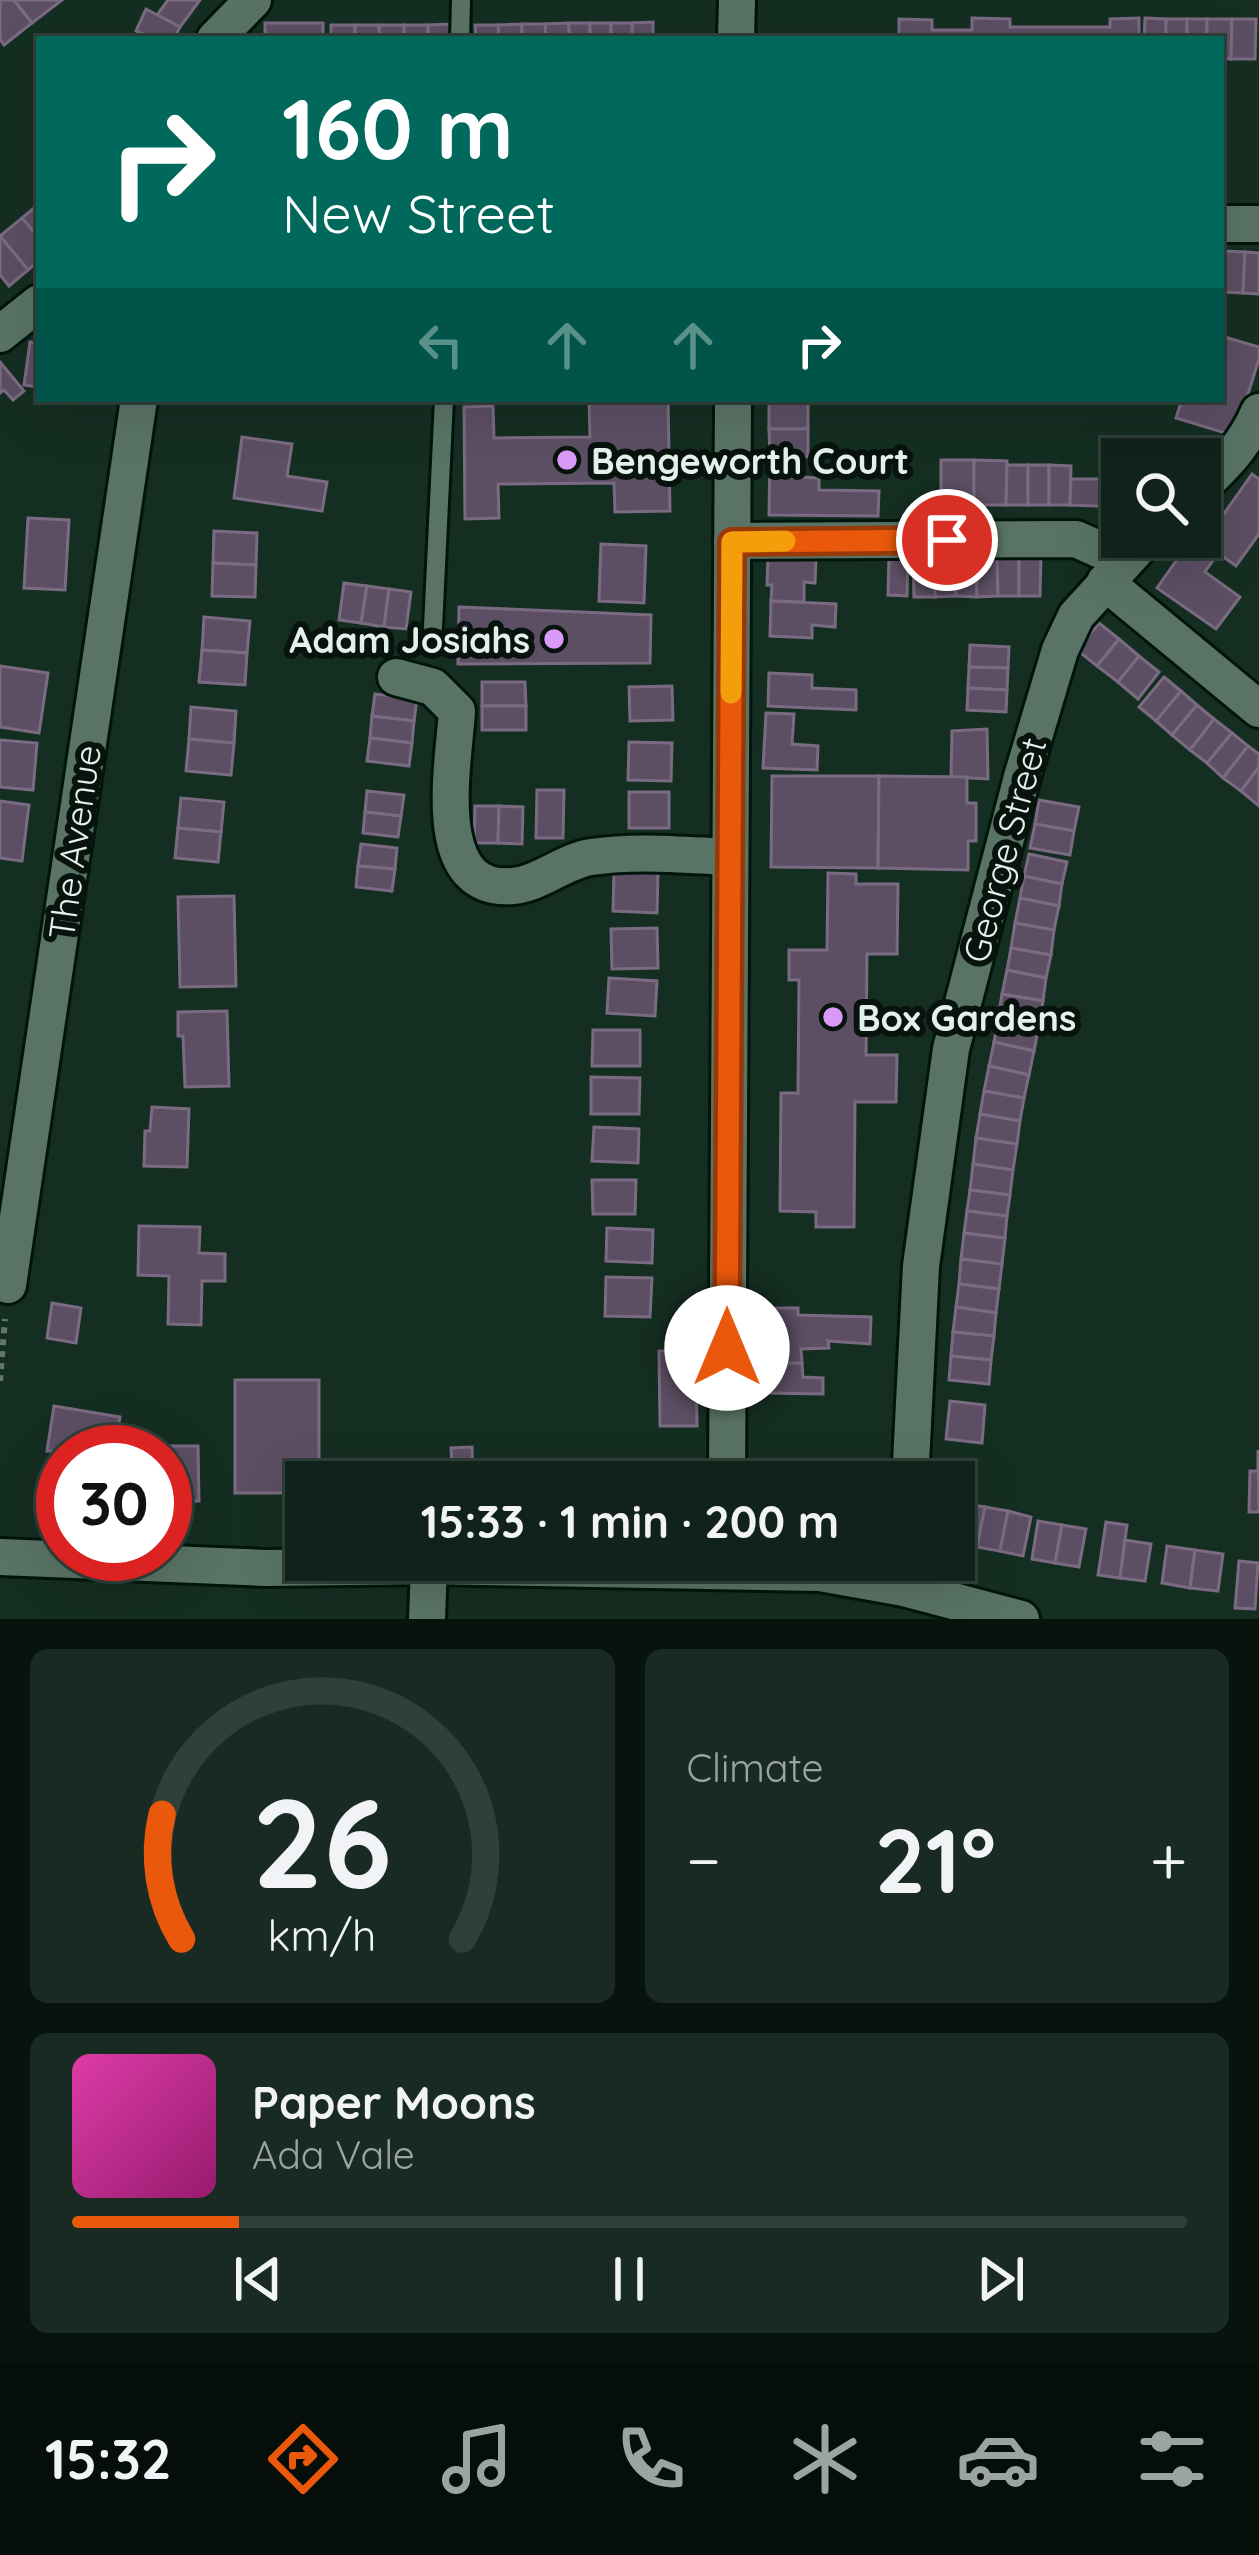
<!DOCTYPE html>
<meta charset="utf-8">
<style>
:root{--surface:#10221a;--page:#192a23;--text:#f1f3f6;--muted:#9ca4a2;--line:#303f39;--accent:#ea580c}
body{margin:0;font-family:Quicksand,sans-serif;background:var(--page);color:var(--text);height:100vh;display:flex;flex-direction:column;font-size:45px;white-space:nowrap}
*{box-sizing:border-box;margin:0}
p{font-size:39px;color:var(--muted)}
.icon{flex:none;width:66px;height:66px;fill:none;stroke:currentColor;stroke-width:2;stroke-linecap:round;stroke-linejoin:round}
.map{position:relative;height:1619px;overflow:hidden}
.sheet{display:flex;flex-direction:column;gap:30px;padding:30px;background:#09130e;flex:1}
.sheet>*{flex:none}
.hud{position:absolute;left:36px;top:36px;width:1188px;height:366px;border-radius:0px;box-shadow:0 12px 48px #0002,0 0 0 3px var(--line);background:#00695c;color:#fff;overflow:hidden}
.controls{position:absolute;left:1101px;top:438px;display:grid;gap:24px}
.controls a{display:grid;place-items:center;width:120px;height:120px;border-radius:0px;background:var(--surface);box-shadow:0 12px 48px #0002,0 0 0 3px var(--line);font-size:60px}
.speed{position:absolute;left:36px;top:1425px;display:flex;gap:24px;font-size:60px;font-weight:700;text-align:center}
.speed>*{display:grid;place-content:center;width:156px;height:156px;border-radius:50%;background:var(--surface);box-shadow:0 12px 48px #0002,0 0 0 3px var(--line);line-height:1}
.speed .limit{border:18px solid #d22;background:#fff;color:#111}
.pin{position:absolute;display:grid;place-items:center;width:102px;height:102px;color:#fff;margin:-51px;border:6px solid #fff;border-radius:50%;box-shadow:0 3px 12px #0007}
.me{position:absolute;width:132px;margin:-66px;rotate:0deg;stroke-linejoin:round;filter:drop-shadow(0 0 9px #0008)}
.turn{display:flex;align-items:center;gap:42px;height:252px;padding:0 48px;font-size:54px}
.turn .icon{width:156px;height:156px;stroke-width:2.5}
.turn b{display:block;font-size:84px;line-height:102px}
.lanes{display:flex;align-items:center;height:114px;padding:0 48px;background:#0003;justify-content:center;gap:60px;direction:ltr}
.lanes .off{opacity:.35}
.big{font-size:90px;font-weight:700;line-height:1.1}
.sheet .tile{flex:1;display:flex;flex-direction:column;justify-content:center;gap:18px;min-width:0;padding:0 42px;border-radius:18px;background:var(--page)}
.sheet .dial{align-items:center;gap:0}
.dial svg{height:312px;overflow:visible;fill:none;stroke:var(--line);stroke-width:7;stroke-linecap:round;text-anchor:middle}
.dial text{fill:var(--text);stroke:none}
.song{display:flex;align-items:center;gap:36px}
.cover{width:144px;height:144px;border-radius:18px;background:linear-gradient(135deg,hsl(320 70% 55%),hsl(320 70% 35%))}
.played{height:12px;border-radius:6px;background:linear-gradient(90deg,var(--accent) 15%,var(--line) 15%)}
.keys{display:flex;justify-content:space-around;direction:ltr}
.heat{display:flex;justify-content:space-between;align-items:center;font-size:66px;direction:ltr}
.sheet .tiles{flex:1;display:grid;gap:30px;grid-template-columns:1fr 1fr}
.tile:last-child{grid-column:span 2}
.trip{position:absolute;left:285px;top:1461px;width:690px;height:120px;border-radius:0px;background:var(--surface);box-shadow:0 12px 48px #0002,0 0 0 3px var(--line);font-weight:700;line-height:120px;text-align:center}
.tabs{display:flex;height:192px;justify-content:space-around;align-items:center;background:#060e0a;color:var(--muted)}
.tabs .icon{width:84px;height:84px}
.tabs .current{color:var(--accent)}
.tabs b{font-size:54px;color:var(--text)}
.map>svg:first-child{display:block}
.building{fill:#5c4e63;stroke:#7a6b82;stroke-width:3}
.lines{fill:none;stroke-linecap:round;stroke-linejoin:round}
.lane-casing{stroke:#00160b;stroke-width:24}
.street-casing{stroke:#00160b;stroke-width:42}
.secondary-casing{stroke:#00160b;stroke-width:42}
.path{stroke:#61776c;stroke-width:6;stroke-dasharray:6 6;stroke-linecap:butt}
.lane{stroke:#597466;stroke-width:18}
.street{stroke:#597466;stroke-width:36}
.secondary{stroke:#597466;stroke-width:36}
.route-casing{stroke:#983908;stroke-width:30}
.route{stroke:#ea580c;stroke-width:21}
.slow{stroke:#f59e0b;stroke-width:21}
.poi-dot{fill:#d99af7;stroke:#09130e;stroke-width:4.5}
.labels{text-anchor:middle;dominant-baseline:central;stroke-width:12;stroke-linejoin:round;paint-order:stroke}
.poi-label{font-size:36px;font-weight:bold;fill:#e2f1e9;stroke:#09130e;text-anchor:start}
.street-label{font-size:36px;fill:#e2f1e9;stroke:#09130e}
</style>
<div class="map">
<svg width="1259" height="1619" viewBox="0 0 1259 1619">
<rect width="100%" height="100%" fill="#152e22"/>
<g class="building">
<path d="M0,0H14L32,23L4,45L0,39Z"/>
<path d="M14,0H62L32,23Z"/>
<path d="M168,0H200L180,27L157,15Z"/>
<path d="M146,9L180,27L174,39H155L136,31Z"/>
<path d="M972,18L1010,19V27H1110V19L1139,18V39H899V19L932,20V30H972Z"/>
<path d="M1145,18L1166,19V39H1144Z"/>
<rect x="1166" y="19" width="21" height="20"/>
<rect x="1187" y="19" width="20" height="20"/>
<path d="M1207,19H1232L1231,59L1221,58V39H1207Z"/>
<path d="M1232,19H1256L1255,59H1231Z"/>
<path d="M653,22V39H632V23Z"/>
<rect x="265" y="23" width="58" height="16"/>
<path d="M569,23V39H546L545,24Z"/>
<rect x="569" y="23" width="21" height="16"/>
<rect x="590" y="23" width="21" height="16"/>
<rect x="611" y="23" width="21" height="16"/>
<path d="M453,24V39H428V25Z"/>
<path d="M522,24V39H499L498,25Z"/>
<path d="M522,24H545L546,39H522Z"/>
<rect x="331" y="25" width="24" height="14"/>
<path d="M355,25H379L380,39H355Z"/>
<path d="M379,25H404V39H380Z"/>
<rect x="404" y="25" width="24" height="14"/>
<path d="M475,25H498L499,39H476Z"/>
<path d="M39,204V238L22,218Z"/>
<path d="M22,218L39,238V260L28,270L0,236Z"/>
<path d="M0,236L28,270L9,286L0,275Z"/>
<path d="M1221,251L1245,252L1243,293L1221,292Z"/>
<path d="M1245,252L1259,253V294L1243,293Z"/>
<path d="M1221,336L1259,347V359L1235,436L1176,418L1182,399H1221Z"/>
<path d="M30,342L39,343V387L24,385Z"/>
<path d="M0,362L24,391L13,400L4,390L0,393Z"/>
<path d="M589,399H668L670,511L615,512L614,483L498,484L499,518L465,519L464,407L493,406L494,438L590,437Z"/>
<rect x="769" y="402" width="39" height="27"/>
<path d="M769,429H808V457L770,456Z"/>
<path d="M242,437L292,444L287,476L327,482L322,511L234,498Z"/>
<path d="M1128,438L1160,440L1159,459H1127Z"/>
<path d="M770,456L800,457V477L819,478V490L879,491L878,516L769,515Z"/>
<rect x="941" y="460" width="33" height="45"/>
<path d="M974,460L1007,461L1006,505H974Z"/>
<path d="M1007,465H1028V505H1006Z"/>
<rect x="1028" y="465" width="21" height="40"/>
<path d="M1049,465L1071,466L1070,505H1049Z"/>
<path d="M1252,474L1259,479V534L1236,566L1218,553L1205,572L1240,597L1216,629L1157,588L1193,537L1200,534L1206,539Z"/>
<path d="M1071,479H1119V507L1070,505Z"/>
<path d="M28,518L69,520L65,590L24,588Z"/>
<path d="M214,531L257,533L256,565L213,563Z"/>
<path d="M601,544L646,546L644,603L599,601Z"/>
<path d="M889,555H908L907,596L888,595Z"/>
<path d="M954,555L956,596L935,597L934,556Z"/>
<path d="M954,555H976L977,597L956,596Z"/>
<path d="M976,555H997L998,596L977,597Z"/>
<path d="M997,555H1019V596H998Z"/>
<path d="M1019,555H1041L1040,596H1019Z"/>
<path d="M913,556H934L935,597H914Z"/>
<path d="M768,557L816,559L815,583L804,582V602L771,601L772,585H767Z"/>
<path d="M213,563L256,565L255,597L212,596Z"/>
<path d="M344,583L367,586L361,623L339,620Z"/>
<path d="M367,586L389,589L384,627L361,623Z"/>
<path d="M389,589L411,592L406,629L384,627Z"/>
<path d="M771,601L836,604L835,627L812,625V638L770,636Z"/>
<path d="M459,607L651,615L650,663L458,664Z"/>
<path d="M204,617L250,621L247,653L202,650Z"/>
<path d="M1099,623L1119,639L1097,666L1077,650Z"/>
<path d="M1119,639L1139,656L1118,682L1097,666Z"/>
<path d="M970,645L1009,647L1008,668L969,667Z"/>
<path d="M202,650L247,653L245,685L199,682Z"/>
<path d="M1139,656L1159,672L1138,699L1118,682Z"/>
<path d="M0,666L48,673L39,733L0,727Z"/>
<path d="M969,667L1008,668L1007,690L968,688Z"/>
<path d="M769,673L812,675V688L856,690V710L768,706Z"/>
<path d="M1164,677L1181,691L1156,721L1139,707Z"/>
<path d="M482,682H525L526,706H482Z"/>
<path d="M672,686L673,720L630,721L629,687Z"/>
<path d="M968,688L1007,690L1006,712L967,710Z"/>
<path d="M1181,691L1197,705L1172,735L1156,721Z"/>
<path d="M375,694L417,699L414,721L372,716Z"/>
<path d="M1197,705L1214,719L1190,750L1172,735Z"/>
<rect x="482" y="706" width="44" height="24"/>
<path d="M191,707L236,711L234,743L189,739Z"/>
<path d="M766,713L794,714L792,744L818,746L817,770L763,768Z"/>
<path d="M372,716L414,721L412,743L370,738Z"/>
<path d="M1214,719L1232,733L1207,763L1190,750Z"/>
<path d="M987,729L988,779L951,777L952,731Z"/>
<path d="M1232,733L1248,746L1223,778L1207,763Z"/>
<path d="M370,738L412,743L409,766L367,761Z"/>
<path d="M189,739L234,743L231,775L186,771Z"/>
<path d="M0,740L37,743L33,790L0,787Z"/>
<path d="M629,742L672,743L671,781L628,780Z"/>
<path d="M1248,746L1259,754V767L1241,791L1223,778Z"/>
<path d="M1259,767V806L1241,791Z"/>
<path d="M772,776H879L878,868L771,867Z"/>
<path d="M879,776L967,777V803H976V841H968V870L878,868Z"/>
<path d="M537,790H564L563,838H536Z"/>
<path d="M367,791L404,795L401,816L365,812Z"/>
<rect x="629" y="792" width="40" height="36"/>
<path d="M181,798L224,802L221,832L178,828Z"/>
<path d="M1039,800L1079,807L1074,831L1035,824Z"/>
<path d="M0,801L29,805L22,861L0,858Z"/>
<path d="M475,806H499L498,843H474Z"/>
<path d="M499,806L523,807L522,844L498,843Z"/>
<path d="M365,812L401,816L398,837L363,833Z"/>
<path d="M1035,824L1074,831L1070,855L1030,848Z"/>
<path d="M178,828L221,832L218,862L175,858Z"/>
<path d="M361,844L397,848L395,869L358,866Z"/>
<path d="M1029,854L1067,862L1062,884L1024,876Z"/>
<path d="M358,866L395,869L392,891L356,887Z"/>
<path d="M614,871L658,872L657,913L613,911Z"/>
<path d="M828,873L856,874V884H898L897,954H867L866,1055H897L896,1102H855L854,1227H816V1212L780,1211L781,1093H798L799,980H789V950H827Z"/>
<path d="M1024,876L1062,884L1059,906L1020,898Z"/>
<path d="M234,896L236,986L180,987L178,897Z"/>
<path d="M1020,898L1059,906L1054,930L1015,923Z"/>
<path d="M1015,923L1054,930L1051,955L1011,948Z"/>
<path d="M657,928L658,968L612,969L611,929Z"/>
<path d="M1011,948L1051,955L1046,978L1007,970Z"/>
<path d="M1007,970L1046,978L1043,1001L1002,994Z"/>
<path d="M609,978L657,981L655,1016L607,1013Z"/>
<path d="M1002,994L1043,1001L1039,1026L998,1018Z"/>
<path d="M227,1011L229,1086L185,1087L183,1036H178V1012Z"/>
<path d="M998,1018L1039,1026L1034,1051L994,1042Z"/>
<path d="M593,1030H640V1066H592Z"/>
<path d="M994,1042L1034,1051L1029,1075L989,1066Z"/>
<path d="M989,1066L1029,1075L1024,1098L984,1091Z"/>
<path d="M591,1077L640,1078L639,1114H591Z"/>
<path d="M984,1091L1024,1098L1020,1121L980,1114Z"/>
<path d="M152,1107L189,1109L187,1167L144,1166L145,1131H150Z"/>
<path d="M980,1114L1020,1121L1017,1144L976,1138Z"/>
<path d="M594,1127L639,1129L638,1163L592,1161Z"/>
<path d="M976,1138L1017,1144L1013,1170L973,1164Z"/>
<path d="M973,1164L1013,1170L1010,1195L970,1190Z"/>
<path d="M592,1180H636L635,1214H593Z"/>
<path d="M970,1190L1010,1195L1007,1216L967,1211Z"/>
<path d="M967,1211L1007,1216L1005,1238L964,1233Z"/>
<path d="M139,1226L200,1227L199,1253L225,1254V1281H202L201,1325L168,1324L169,1276L138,1275Z"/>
<path d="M607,1228L653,1230L652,1263L606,1261Z"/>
<path d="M964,1233L1005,1238L1002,1264L961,1259Z"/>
<path d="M961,1259L1002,1264L999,1289L959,1284Z"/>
<path d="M606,1277L652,1278L650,1317L605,1316Z"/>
<path d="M959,1284L999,1289L996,1313L956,1307Z"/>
<path d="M52,1303L81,1308L76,1343L47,1338Z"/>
<path d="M956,1307L996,1313L994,1336L953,1332Z"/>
<path d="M759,1308H798V1315L871,1317L870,1344L828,1341L829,1348L801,1349L802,1363L760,1364Z"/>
<path d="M953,1332L994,1336L991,1360L951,1356Z"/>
<path d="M659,1351H696L697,1426H660Z"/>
<path d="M951,1356L991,1360L989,1384L949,1380Z"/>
<path d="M802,1363L803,1377L823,1378V1394L759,1393L760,1364Z"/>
<path d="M235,1380H319V1482H306V1493H235Z"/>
<path d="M950,1401L985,1405L982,1443L946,1439Z"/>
<path d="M54,1406L120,1417L114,1452L47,1451Z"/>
<path d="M126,1446H198L199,1501H165V1452H126Z"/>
<path d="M472,1447L473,1482H453L451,1448Z"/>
<path d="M1258,1450L1259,1512H1249L1250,1471H1258Z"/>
<path d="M751,1460H777V1480L787,1482H751Z"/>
<path d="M569,1469V1482H527L526,1470Z"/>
<path d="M526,1470L527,1482H484V1472Z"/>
<path d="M668,1473L669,1482H625V1475Z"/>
<path d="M625,1475V1482H582V1476Z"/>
<path d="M961,1503L985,1507L977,1547L954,1541Z"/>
<path d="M985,1507L1008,1511L1000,1551L977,1547Z"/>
<path d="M1008,1511L1031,1517L1023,1556L1000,1551Z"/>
<path d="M1038,1521L1062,1525L1055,1563L1032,1559Z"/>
<path d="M1106,1522L1127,1525L1120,1578L1098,1575Z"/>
<path d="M1062,1525L1086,1529L1079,1567L1055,1563Z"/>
<path d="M1125,1540L1151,1544L1145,1581L1120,1578Z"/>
<path d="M1167,1546L1195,1550L1190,1588L1162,1583Z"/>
<path d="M1195,1550L1223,1554L1218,1591L1190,1588Z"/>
<path d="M1239,1561L1258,1563L1255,1609L1235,1608Z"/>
</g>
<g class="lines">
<g class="lane-casing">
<g id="lane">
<path d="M460,39L461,0"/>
<path d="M433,627L444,399"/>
</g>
</g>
<g class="street-casing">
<g id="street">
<path d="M215,39L253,0"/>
<path d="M736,39L737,0"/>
<path d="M1221,224H1259"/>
<path d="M0,334L39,303"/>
<path d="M1200,488C1225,465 1246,443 1259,412"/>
<path d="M732,541L1076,539L1123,560"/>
<path d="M1105,582L1259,709"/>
<path d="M396,677L433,687L457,711C454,762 427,894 513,886C540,884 564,861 591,857C637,850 684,855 730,857"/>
<path d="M8,1285L139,399"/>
<path d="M727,1482L733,399"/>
<path d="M910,1482L921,1266L951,1049L1022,777L1060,650L1076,616L1148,537"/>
<path d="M904,1588L906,1560"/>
<path d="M427,1619L429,1566"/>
</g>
</g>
<g class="secondary-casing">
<path id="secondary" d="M0,1557L266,1568L429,1566L820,1573L904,1588L1021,1619"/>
</g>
<path class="path" d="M0,1381L5,1319"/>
<use href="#lane" class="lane"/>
<use href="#street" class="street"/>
<use href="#secondary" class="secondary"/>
</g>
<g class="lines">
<g class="route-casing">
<path id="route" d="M727,1348L732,542L947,540"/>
</g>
<use href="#route" class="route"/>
<path class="slow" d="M731,693L732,542L785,541"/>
</g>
<g class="poi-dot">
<circle cx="567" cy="460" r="12"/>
<circle cx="554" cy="639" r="12"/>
<circle cx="833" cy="1017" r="12"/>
</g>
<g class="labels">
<g class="poi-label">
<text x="591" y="460">Bengeworth Court</text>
<text x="530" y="639" text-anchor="end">Adam Josiahs</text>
<text x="857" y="1017">Box Gardens</text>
</g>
<g class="street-label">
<text transform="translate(74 842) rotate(-82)">The Avenue</text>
<text transform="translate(1004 850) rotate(-75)">George Street</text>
</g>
</g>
</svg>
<div class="controls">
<a><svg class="icon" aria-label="search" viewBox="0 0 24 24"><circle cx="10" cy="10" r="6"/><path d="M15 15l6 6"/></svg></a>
</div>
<div class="speed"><div class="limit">30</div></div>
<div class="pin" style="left:947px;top:540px;background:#d93025"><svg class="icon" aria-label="arrive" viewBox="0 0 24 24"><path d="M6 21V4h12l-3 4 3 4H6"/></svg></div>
<svg class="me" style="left:727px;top:1348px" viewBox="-20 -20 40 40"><circle r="19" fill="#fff"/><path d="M0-13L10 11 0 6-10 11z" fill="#ea580c"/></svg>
<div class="trip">15:33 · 1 min · 200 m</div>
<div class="hud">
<div class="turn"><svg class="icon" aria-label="right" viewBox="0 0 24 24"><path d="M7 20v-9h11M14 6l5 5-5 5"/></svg><div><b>160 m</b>New Street</div></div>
<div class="lanes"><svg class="icon off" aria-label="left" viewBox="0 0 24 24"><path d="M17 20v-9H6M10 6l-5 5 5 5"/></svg><svg class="icon off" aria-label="ahead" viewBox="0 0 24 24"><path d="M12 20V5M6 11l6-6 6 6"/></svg><svg class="icon off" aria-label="ahead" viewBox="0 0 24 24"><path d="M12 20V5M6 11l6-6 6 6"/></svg><svg class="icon" aria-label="right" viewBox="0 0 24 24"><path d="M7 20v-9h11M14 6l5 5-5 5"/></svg></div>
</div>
</div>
<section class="sheet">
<div class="tiles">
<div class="tile dial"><svg viewBox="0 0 100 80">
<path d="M14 69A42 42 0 1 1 86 69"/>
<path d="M14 69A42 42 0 0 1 9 37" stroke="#ea580c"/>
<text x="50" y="56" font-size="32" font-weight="700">26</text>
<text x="50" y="72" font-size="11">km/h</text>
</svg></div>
<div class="tile"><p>Climate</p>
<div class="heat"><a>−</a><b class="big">21°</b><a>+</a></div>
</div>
<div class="tile">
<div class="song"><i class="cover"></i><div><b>Paper Moons</b><p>Ada Vale</p></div></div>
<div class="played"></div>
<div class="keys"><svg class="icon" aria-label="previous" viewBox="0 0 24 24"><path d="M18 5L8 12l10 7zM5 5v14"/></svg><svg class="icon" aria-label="pause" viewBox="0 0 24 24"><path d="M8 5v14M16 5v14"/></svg><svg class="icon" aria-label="next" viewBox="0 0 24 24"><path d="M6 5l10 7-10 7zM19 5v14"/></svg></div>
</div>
</div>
</section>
<nav class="tabs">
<b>15:32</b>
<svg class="icon current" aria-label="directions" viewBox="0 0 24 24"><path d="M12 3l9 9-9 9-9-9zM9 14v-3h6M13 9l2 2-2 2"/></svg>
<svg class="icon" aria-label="music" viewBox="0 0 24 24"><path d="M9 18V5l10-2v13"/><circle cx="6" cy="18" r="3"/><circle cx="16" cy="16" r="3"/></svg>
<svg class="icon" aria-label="phone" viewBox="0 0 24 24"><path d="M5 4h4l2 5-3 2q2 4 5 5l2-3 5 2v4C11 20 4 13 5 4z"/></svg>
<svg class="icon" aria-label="climate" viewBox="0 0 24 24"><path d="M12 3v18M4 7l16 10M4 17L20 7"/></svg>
<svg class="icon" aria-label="car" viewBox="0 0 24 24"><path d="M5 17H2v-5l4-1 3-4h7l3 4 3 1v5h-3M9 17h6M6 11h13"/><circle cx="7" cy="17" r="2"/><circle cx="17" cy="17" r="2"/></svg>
<svg class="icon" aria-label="filters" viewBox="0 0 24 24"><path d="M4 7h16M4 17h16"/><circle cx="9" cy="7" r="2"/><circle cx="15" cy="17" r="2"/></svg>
</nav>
